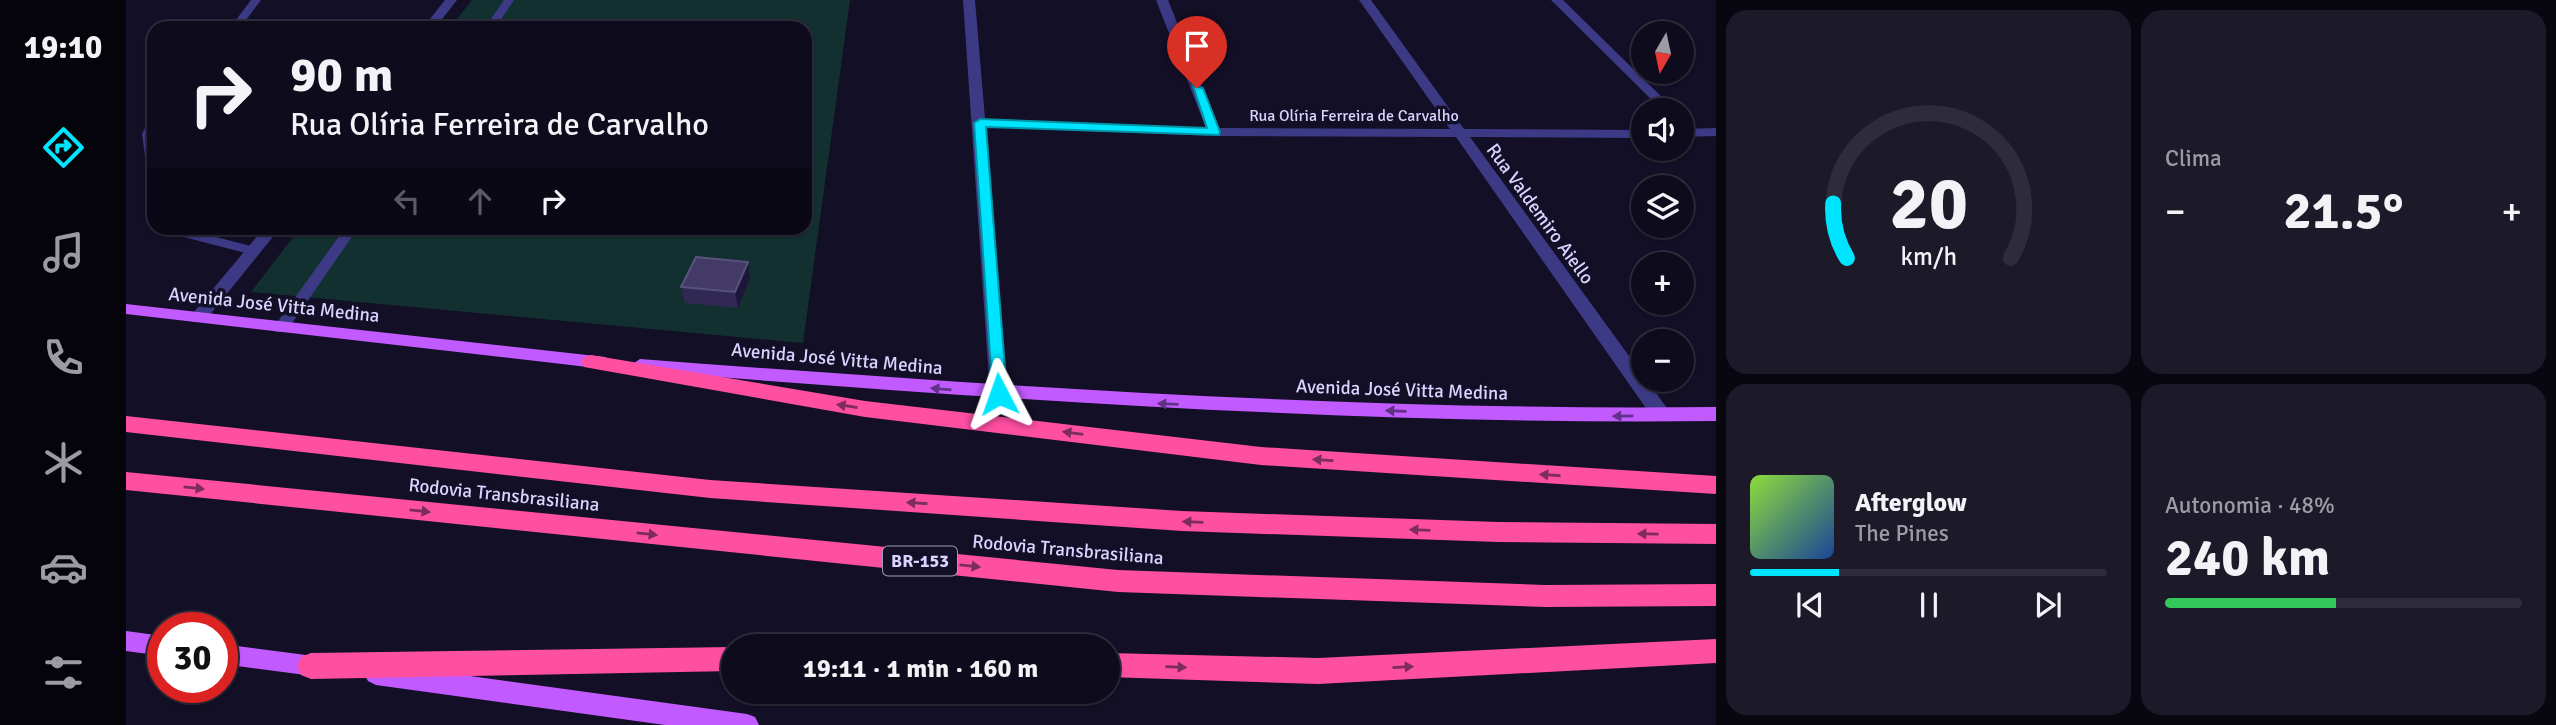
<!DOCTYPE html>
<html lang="pt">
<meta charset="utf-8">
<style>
:root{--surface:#0e0b1c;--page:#1c1929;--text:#f1f3f6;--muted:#9b9ba3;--line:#2e2b3b;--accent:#00e5ff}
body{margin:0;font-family:Signika,sans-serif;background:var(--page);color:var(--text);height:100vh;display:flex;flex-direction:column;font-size:26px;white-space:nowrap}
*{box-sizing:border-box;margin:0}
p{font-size:23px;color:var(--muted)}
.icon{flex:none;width:38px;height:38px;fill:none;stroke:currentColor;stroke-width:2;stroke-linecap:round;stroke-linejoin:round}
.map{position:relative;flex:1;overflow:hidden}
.details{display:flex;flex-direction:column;gap:10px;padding:10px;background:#08060f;width:840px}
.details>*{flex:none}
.guide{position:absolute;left:21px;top:21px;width:665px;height:214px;border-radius:21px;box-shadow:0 2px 5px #0004,0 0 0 2px var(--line);background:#0e0b1c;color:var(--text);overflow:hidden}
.needle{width:46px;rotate:189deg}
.fabs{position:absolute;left:1505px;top:21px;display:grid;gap:14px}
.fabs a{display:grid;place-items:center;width:63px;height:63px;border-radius:50%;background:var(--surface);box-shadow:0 2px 5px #0004,0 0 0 2px var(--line);font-size:35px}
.speed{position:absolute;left:21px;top:612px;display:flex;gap:14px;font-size:35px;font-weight:700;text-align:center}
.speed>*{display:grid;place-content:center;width:91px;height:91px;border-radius:50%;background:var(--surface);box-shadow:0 2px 5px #0004,0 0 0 2px var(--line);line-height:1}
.speed .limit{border:10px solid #d22;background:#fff;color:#111}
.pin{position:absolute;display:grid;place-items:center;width:60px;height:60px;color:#fff;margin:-72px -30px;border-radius:50% 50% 50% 0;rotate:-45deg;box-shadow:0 0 7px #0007}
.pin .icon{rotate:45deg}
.me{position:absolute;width:77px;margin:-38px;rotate:356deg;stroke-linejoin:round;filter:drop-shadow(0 0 5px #0008)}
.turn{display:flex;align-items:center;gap:24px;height:147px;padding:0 28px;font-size:32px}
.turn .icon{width:91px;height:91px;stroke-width:2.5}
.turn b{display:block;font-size:49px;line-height:60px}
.lanes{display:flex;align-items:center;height:66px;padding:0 28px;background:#0003;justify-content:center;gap:35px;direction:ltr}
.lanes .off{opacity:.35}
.big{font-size:52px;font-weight:700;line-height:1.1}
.details .widget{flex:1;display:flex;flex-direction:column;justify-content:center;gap:10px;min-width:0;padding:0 24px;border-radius:21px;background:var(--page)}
.details .dial{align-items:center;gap:0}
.dial svg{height:182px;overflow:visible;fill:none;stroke:var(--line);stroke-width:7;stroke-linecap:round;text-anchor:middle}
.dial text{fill:var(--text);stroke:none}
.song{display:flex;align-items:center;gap:21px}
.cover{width:84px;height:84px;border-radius:10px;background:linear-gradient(135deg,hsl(90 70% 55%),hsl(220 70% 35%))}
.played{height:7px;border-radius:4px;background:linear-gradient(90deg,var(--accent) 25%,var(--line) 25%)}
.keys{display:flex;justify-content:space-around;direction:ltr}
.heat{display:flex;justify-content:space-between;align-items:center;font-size:38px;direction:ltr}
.charge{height:10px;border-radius:5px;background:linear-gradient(90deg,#34c759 48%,var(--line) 0)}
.details .tiles{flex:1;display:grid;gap:10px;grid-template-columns:repeat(2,1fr)}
.trip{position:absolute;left:595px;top:634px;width:399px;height:70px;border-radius:35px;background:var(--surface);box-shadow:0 2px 5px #0004,0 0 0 2px var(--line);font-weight:700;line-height:70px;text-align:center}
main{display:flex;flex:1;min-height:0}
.menu{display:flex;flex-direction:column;width:126px;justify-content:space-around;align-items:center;background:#06040b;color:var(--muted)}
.menu .icon{width:49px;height:49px}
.menu .on{color:var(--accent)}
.menu b{font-size:32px;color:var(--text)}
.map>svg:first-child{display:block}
.green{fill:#12302f}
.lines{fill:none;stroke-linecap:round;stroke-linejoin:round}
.service{fill:#3d3a85;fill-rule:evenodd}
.minor{fill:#3d3a85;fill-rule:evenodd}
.primary{fill:#c25bff;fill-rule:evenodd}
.motorway{fill:#ff4fa3;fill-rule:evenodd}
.wall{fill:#312854}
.shaded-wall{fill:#1d163a}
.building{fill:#433a66;stroke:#5a527e;stroke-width:2}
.oneway{fill:#623188}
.oneway2{fill:#7d2c5e}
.route{fill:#00e5ff;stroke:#0095a6;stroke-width:2}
.labels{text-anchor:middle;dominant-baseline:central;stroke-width:7;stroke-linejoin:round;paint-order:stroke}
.far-street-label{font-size:16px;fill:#d9d4ff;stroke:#130f26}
.shield{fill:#130f26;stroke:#9e99be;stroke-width:2}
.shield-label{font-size:18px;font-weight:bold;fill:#d9d4ff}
.street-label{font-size:19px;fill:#d9d4ff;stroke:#130f26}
</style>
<main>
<nav class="menu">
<b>19:10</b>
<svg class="icon on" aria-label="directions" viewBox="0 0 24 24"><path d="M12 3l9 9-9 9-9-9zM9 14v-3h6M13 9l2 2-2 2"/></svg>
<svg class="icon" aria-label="music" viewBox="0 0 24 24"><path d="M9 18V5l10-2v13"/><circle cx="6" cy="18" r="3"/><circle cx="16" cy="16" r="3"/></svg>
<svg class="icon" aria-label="phone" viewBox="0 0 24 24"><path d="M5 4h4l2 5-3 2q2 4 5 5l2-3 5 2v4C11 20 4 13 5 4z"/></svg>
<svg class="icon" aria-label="climate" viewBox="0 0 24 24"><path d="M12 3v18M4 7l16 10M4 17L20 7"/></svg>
<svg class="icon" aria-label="car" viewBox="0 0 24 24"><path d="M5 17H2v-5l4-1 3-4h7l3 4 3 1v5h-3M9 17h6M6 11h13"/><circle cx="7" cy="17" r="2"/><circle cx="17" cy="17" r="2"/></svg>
<svg class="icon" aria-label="filters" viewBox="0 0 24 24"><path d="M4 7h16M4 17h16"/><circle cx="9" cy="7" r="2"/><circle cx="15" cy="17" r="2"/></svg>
</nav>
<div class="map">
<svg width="1590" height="725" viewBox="0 0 1590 725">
<rect width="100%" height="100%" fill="#130f26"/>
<path class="green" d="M346,0H724L677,343L125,292L174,228H679V28H324Z"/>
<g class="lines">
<g class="service">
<path d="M125,0H135L114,28H104Z"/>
<path d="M378,0H388L369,28H359Z"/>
<path d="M28,117V182L22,178L16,134L24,118Z"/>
<path d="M51,228H65L68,231L132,248L134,251L127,255L58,237Z"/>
<path d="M219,228H232L160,332H150L147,328L150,324Z"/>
</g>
<g class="minor">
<path d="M319,0H331L309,28H297Z"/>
<path d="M837,0H849L859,119L1080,128L1030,0H1042L1093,128L1324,129L1233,0H1245L1338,129L1517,130V138L1344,137L1543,411L1545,416L1543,421H1529L1330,137L1088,136L859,127L882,394L873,400L867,399L864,394Z"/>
<path d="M1425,0H1437L1549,110H1536Z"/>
<path d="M1590,128V136L1556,137V129Z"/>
<path d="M138,228H154L78,322H66L64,318L66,314Z"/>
</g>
<g class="primary">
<path d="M0,304L479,357L488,363L479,369L0,314Z"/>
<path d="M514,359C873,386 1230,411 1590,407V421C1230,425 873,399 514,371L505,365Z"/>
<path d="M0,631L37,636V656L0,651Z"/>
<path d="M96,644L195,657L203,660L206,667L203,674L195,677L96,664Z"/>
<path d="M250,663L621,714L629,717L633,725H539L250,685L242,681L238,674L242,667Z"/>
</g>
<g class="motorway">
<path d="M465,355L739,401L1135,447L1590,476V494L1135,465L739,417L458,367L455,362L458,357Z"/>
<path d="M0,416L584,480L1056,511L1372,522L1590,524V544L1372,542L1056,531L584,498L0,432Z"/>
<path d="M0,472L992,570L1419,585L1590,584V606L1419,607L992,592L0,490Z"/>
<path d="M1590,639V663L1192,684L982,677V653L1192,658Z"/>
<path d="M607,647V671L185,679L175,675L171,666L175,657L185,653Z"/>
</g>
</g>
<path class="wall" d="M624,278L612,308L559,303L555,287Z"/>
<path class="shaded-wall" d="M622,262L624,278L612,308L609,292Z"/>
<path class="building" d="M570,257L622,262L609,292L555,287Z"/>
<defs><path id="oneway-solid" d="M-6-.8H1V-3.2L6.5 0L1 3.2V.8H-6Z" transform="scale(1.75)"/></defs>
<g class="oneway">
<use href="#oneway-solid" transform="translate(815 389) rotate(-175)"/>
<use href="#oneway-solid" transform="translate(1042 404) rotate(-178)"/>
<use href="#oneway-solid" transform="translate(1270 411) rotate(-178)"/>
<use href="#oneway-solid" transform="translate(1497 416) rotate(179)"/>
</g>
<g class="oneway2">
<use href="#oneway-solid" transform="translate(721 406) rotate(-171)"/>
<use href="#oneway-solid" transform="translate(947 433) rotate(-173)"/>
<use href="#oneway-solid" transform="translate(1197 460) rotate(-176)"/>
<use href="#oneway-solid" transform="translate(1424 475) rotate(-176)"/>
<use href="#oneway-solid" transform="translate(68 488) rotate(6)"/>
<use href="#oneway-solid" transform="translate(791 503) rotate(-176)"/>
<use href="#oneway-solid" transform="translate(294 511) rotate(6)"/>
<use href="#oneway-solid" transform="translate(1067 522) rotate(-178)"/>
<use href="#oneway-solid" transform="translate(1294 530) rotate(-178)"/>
<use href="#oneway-solid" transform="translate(521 534) rotate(6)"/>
<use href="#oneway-solid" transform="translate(1522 534) rotate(-179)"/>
<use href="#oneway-solid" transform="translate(844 566) rotate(6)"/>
<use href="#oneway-solid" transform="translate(1050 667) rotate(2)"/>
<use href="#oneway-solid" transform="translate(1277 667) rotate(-3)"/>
</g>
<path class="route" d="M1067,86L1077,88L1094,132L1093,135L860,127L881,394L879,398H867L848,123L854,119L1081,128Z"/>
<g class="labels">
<g class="far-street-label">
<text x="1228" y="116">Rua Olíria Ferreira de Carvalho</text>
</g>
<rect class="shield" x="757" y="546.5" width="74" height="29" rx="5"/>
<g class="shield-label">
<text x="794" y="561">BR-153</text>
</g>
<g class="street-label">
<text transform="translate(1414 214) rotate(54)">Rua Valdemiro Aiello</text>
<text transform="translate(148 305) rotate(6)">Avenida José Vitta Medina</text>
<text transform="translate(711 359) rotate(5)">Avenida José Vitta Medina</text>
<text transform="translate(1276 390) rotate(2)">Avenida José Vitta Medina</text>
<text transform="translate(378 495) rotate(6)">Rodovia Transbrasiliana</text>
<text transform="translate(942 550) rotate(5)">Rodovia Transbrasiliana</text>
</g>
</g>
</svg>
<div class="fabs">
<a><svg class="needle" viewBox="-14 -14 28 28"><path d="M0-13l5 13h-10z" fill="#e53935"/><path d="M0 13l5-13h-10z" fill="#9b9ba3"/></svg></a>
<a><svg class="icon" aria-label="sound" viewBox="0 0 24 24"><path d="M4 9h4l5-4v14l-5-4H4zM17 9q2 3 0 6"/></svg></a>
<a><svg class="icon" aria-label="layers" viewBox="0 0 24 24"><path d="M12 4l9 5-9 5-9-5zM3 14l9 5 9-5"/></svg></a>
<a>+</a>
<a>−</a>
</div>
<div class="speed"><div class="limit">30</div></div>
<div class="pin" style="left:1071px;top:88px;background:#d93025"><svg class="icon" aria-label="arrive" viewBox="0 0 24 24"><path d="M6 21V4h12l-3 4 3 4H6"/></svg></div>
<svg class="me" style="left:873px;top:394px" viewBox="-20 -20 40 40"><path d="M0-17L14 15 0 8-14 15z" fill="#00e5ff" stroke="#fff" stroke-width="4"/></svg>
<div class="trip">19:11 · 1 min · 160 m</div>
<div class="guide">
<div class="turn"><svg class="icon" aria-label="right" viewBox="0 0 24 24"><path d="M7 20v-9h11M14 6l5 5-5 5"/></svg><div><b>90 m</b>Rua Olíria Ferreira de Carvalho</div></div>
<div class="lanes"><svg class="icon off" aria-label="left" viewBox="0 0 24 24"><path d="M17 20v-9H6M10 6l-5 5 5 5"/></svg><svg class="icon off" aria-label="ahead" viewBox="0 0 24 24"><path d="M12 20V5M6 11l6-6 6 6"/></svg><svg class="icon" aria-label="right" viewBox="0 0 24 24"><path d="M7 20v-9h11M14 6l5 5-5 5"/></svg></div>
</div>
</div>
<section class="details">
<div class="tiles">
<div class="widget dial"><svg viewBox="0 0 100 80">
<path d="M14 69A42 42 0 1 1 86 69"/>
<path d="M14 69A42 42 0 0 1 8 45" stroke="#00e5ff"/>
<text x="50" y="56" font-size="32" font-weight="700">20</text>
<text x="50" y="72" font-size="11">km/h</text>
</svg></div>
<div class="widget"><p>Clima</p>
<div class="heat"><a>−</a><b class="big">21.5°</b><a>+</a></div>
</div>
<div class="widget">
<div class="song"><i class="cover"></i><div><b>Afterglow</b><p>The Pines</p></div></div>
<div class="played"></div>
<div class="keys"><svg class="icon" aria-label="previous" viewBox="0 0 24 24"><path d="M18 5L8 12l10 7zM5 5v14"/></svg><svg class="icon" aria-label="pause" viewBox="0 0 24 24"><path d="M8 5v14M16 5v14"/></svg><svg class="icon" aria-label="next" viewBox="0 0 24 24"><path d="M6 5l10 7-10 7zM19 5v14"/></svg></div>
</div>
<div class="widget"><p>Autonomia · 48%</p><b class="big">240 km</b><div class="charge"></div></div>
</div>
</section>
</main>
